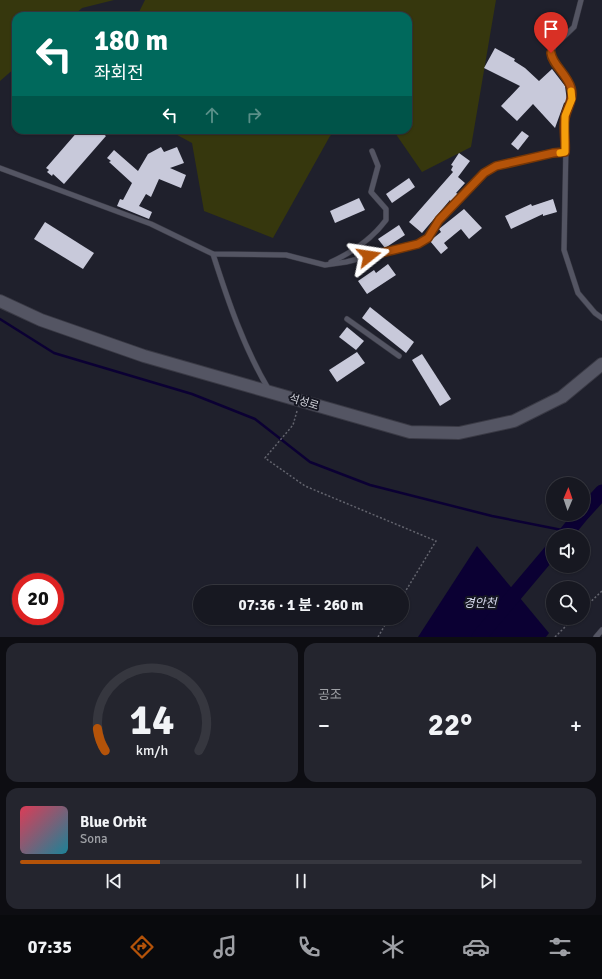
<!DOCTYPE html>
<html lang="ko">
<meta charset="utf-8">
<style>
:root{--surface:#171821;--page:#24252e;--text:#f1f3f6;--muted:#9ea0a5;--line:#36373f;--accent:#b45309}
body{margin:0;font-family:Signika,"Noto Sans KR",sans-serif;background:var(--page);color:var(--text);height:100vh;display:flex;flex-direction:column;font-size:15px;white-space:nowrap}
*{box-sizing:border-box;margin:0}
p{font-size:13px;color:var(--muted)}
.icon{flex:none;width:22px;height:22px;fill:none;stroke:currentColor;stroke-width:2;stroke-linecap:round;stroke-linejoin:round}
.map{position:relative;height:637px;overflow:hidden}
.details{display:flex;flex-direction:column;gap:6px;padding:6px;background:#0d0d12;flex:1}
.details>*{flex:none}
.top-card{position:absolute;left:12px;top:12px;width:400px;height:122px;border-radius:12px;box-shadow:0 1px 3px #0004,0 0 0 1px var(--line);background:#00695c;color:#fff;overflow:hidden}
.needle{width:26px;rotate:2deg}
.controls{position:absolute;left:546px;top:477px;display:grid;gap:8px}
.controls a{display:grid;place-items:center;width:44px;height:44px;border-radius:50%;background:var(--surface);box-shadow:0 1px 3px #0004,0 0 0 1px var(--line);font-size:20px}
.speed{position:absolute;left:12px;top:573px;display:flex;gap:8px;font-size:20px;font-weight:700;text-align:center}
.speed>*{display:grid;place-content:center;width:52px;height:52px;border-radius:50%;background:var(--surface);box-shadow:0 1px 3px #0004,0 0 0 1px var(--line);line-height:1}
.speed .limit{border:6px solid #d22;background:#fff;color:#111}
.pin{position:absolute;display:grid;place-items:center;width:34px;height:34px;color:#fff;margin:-41px -17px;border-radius:50% 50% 50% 0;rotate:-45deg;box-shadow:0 0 4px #0007}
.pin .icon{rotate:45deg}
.me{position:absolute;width:44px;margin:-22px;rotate:75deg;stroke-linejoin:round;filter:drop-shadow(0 0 3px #0008)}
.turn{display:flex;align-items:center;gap:14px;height:84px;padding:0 16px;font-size:18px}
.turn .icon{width:52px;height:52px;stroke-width:2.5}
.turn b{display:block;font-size:28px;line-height:34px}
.lanes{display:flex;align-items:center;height:38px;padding:0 16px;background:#0003;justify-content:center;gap:20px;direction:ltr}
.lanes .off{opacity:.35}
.big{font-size:30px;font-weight:700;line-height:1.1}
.details .tile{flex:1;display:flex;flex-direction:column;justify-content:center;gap:6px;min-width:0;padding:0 14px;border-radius:12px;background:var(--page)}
.details .dial{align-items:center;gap:0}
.dial svg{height:104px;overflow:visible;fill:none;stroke:var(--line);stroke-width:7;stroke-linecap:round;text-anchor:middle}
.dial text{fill:var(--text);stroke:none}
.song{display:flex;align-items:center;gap:12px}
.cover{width:48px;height:48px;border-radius:6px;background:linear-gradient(135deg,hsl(350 70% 55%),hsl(190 70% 35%))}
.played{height:4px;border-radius:2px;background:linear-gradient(90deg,var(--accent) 25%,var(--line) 25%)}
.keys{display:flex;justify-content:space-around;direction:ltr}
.heat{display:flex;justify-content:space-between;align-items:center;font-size:22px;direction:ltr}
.details .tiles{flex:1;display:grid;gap:6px;grid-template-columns:1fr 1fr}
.tile:last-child{grid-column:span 2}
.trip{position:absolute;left:193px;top:585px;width:216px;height:40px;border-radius:20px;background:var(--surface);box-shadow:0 1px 3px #0004,0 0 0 1px var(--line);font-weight:700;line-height:40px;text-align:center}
.dock{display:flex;height:64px;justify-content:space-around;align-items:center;background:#090a0d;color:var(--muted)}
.dock .icon{width:28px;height:28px}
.dock .on{color:var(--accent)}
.dock b{font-size:18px;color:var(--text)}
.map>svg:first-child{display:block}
.green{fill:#36370d}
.water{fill:#0b0033}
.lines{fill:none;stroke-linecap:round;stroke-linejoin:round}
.stream{stroke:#0b0033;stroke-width:2.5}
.river{stroke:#0b0033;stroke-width:15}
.building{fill:#c8c9da}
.lane-casing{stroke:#3a3a45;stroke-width:6}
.secondary-casing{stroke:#3a3a45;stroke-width:14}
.path{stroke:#63646e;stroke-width:1.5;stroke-dasharray:2 2;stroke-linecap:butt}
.lane{stroke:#545563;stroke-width:5}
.secondary{stroke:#545563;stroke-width:12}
.route-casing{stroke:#753606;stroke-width:10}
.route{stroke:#b45309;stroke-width:7}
.slow{stroke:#f59e0b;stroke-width:7}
.labels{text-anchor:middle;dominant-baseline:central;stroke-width:4;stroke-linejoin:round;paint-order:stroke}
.street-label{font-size:11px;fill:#d6d7df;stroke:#161722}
.water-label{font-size:12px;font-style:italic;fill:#d8daf0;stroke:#161722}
</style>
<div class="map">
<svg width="602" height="637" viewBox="0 0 602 637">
<rect width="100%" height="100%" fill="#1f202c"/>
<g class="green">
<path d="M0,0H114L82,8L73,16H16V67L0,81Z"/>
<path d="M145,0H496L471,147L422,172L393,130H408V16H137Z"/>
<path d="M168,130H337L330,136L273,238L204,211L192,143Z"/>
</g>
<path class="water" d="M477,546L549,633L546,637H418Z"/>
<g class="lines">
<path class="stream" d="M0,319L54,353L192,394L255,419L310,462L370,485L492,516L567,531"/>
<g class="river">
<path d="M583,513L602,492"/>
<path d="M564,536L582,514"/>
<path d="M479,637L553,549"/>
</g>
</g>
<g class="building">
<path d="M495,48L515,59L514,61L525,68L539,81L552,69L565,86L567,101L564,103L555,128L533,104L517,121L501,106L520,86L484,68Z"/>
<path d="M79,130H98L106,136L64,184L53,174L52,176L47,172L49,170L46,168Z"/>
<path d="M522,131L529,136L518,150L511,144Z"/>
<path d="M161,147L164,152L177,147L184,163L170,168L186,175L181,188L159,179L151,197L146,194L139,206L152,212L149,219L117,206L120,199L123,200L132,183L109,162L111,161L107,158L114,150L138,171L148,154Z"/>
<path d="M459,153L470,161L458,177L465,183L456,193L458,194L451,202L450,200L422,233L409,222L453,172L451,170L453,166L451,165Z"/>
<path d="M409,178L415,187L392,203L386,194Z"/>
<path d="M359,198L365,210L335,223L330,211Z"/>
<path d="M553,199L557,212L543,216V214L511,229L505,216L531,204L532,206Z"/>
<path d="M464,209L482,228L469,239L461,229L444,243L448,248L441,254L430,241L441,232L439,229Z"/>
<path d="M45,222L94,253L83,269L34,239Z"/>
<path d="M399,225L405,235L385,248L378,239Z"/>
<path d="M388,264L396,275L367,294L358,281L374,270L376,273Z"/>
<path d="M370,307L414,342L406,353L362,318Z"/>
<path d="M347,327L364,341L356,350L339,337Z"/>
<path d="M357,352L365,363L337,382L329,370Z"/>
<path d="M422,354L451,399L440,406L412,360Z"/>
</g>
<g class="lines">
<g class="lane-casing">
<g id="lane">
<path d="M581,0L574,27L554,46L551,53L552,58L567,77L571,89L572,99L565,116L564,129L566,144L564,250L578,293L595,313L602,318"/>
<path d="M0,168L151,224L213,254L286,255L325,265L346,262L418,244L428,238L439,220L484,173L496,167L553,153L565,152"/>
<path d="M213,254C228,301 244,348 269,390"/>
<path d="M331,262C353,252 372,239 386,220V209L371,192L378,166L372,151"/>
<path d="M347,319L399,356"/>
<path d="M596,637L602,630"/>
</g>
</g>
<g class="secondary-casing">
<path id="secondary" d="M0,301L41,320L144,356L410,432L459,433L514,421L562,397L602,364"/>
</g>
<g class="path">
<path d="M297,411L293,425L265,458L305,486L436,541L402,597"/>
<path d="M583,609L602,591"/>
<path d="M378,637L389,618"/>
<path d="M555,637L574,618"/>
</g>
<use href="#lane" class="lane"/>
<use href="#secondary" class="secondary"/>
</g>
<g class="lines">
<g class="route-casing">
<path id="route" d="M369,256L418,244L428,238L439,220L484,173L496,166L553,153L565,152C566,141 563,129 565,118C567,107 574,100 571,88C567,74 552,64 551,53"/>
</g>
<use href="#route" class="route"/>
<path class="slow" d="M560,153L565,152V116L572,99L571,91"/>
</g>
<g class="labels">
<g class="street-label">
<text transform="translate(304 402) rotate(17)">석성로</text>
</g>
<g class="water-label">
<text x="480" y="603">경안천</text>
</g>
</g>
</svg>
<div class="controls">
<a><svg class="needle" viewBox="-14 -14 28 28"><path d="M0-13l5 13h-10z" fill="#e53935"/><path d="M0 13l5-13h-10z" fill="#9ea0a5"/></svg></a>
<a><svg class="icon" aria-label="sound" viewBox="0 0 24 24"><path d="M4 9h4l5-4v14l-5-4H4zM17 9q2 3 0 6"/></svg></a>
<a><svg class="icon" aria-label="search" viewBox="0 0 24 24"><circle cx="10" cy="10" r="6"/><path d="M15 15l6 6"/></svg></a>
</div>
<div class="speed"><div class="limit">20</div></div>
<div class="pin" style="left:551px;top:53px;background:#d93025"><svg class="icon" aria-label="arrive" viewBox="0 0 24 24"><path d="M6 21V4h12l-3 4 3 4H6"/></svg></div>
<svg class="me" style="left:369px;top:256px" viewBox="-20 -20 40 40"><path d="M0-17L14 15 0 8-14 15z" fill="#b45309" stroke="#fff" stroke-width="4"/></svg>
<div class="trip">07:36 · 1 분 · 260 m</div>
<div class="top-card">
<div class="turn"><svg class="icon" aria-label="left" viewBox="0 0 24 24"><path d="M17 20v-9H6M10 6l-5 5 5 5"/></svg><div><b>180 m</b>좌회전</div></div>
<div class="lanes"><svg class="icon" aria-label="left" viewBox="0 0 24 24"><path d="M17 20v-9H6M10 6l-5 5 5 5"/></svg><svg class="icon off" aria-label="ahead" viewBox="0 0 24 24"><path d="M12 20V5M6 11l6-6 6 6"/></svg><svg class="icon off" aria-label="right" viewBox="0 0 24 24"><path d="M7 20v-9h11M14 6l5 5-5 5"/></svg></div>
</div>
</div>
<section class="details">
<div class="tiles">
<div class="tile dial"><svg viewBox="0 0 100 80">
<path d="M14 69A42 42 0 1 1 86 69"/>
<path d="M14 69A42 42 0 0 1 8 52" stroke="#b45309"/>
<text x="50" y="56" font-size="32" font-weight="700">14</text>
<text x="50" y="72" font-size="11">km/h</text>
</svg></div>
<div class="tile"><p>공조</p>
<div class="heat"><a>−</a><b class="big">22°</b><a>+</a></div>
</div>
<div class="tile">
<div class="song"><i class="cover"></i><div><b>Blue Orbit</b><p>Sona</p></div></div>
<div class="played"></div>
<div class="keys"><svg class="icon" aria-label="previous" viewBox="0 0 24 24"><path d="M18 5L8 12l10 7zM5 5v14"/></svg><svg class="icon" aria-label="pause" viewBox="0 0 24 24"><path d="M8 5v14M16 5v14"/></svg><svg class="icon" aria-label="next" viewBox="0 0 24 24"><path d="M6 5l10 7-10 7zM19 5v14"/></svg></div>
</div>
</div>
</section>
<nav class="dock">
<b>07:35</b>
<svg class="icon on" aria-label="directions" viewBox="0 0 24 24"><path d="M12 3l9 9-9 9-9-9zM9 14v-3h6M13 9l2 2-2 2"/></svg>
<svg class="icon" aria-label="music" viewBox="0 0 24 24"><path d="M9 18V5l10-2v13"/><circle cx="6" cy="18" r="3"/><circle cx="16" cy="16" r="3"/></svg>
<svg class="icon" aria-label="phone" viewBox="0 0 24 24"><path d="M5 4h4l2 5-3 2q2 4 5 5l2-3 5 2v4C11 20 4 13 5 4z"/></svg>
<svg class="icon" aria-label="climate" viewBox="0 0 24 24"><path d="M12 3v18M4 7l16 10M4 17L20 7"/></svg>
<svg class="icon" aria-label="car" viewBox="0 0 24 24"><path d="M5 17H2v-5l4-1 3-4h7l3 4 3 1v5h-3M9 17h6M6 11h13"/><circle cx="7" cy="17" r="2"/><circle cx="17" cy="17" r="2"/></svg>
<svg class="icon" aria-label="filters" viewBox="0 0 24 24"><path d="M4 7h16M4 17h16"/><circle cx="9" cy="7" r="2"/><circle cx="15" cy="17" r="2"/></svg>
</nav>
